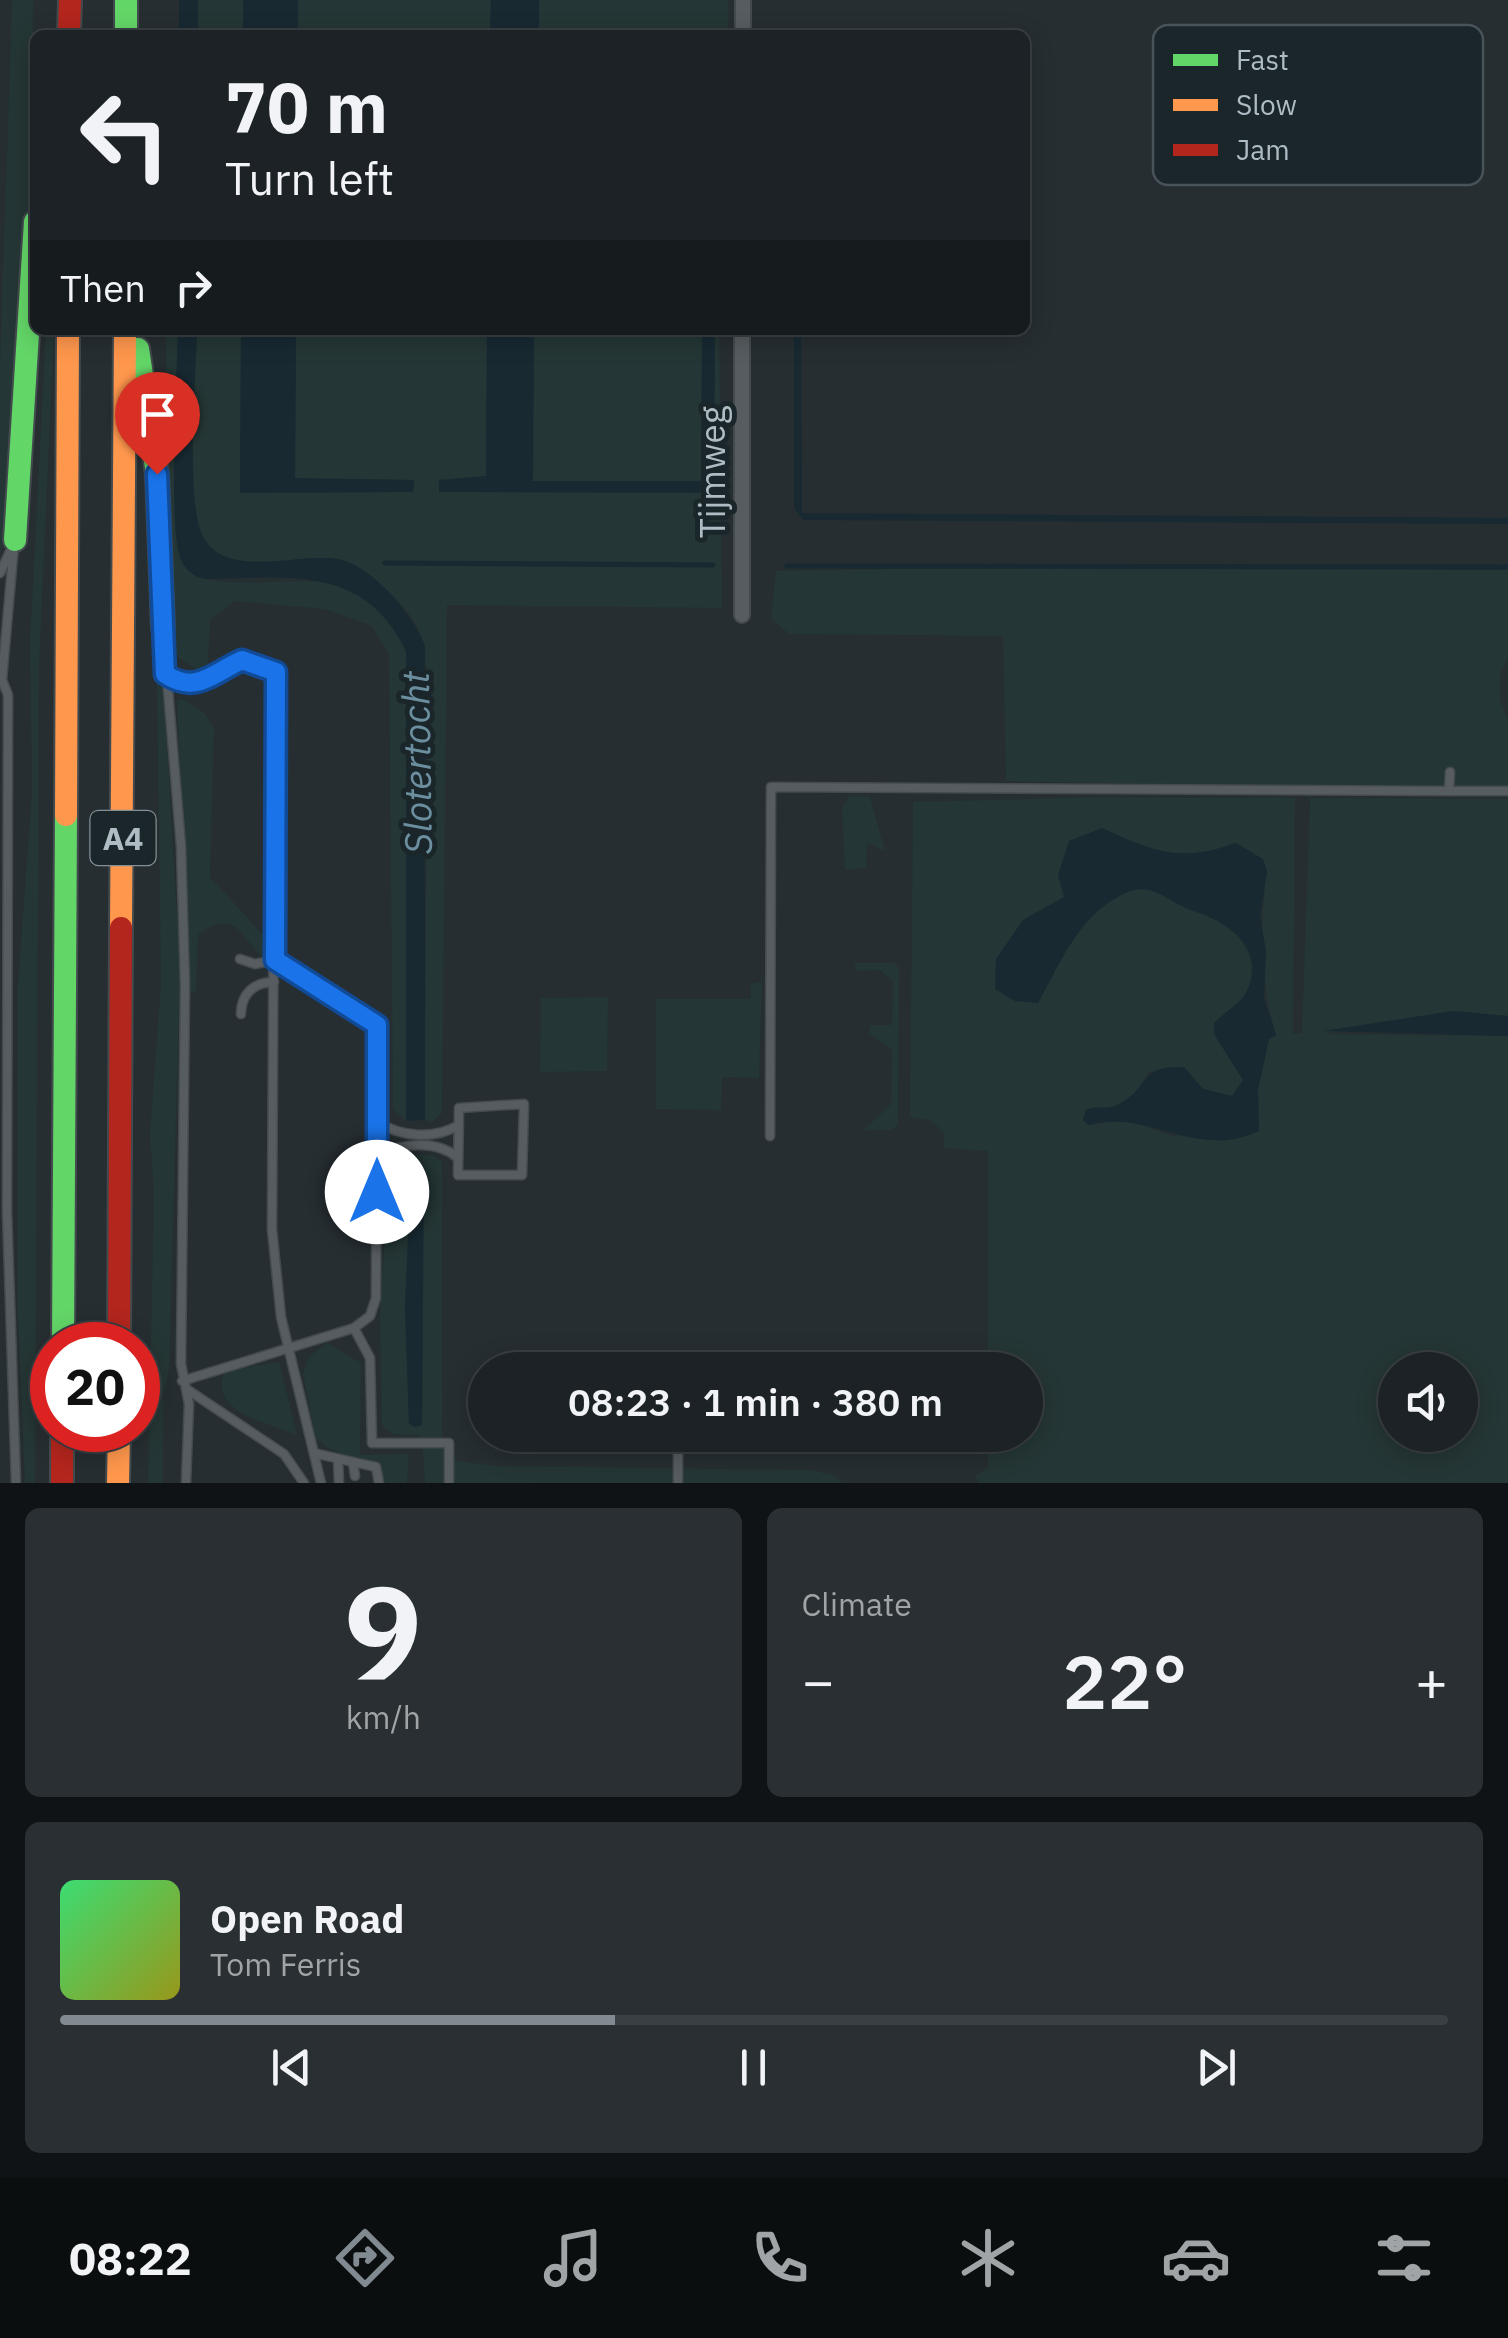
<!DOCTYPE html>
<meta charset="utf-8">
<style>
:root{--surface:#1c2226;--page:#292f32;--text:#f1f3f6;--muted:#a0a4a7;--line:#3a3f43;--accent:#808a90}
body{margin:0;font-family:"IBM Plex Sans",sans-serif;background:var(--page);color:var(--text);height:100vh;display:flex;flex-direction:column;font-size:38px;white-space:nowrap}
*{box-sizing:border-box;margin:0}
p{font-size:32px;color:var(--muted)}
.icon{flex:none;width:55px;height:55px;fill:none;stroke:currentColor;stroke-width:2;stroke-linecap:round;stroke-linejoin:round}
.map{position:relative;height:1483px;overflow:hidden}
.details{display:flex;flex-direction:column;gap:25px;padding:25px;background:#0f1315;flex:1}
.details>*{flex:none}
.banner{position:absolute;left:30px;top:30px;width:1000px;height:305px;border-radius:15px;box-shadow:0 5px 25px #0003,0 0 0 2px var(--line);background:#1c2226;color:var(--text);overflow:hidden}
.buttons{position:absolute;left:1378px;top:1352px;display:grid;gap:20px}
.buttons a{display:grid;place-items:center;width:100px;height:100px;border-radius:50%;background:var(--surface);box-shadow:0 5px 25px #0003,0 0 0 2px var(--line);font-size:50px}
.speed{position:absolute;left:30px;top:1322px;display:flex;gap:20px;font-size:50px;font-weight:700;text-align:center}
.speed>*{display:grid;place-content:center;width:130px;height:130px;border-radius:50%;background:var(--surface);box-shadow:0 5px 25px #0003,0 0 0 2px var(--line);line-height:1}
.speed .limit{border:15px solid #d22;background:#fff;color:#111}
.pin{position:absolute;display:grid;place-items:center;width:85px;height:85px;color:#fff;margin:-102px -42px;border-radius:50% 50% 50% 0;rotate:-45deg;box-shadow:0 0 10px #0007}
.pin .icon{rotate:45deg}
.me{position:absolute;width:110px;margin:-55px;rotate:0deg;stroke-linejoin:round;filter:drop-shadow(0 0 8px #0008)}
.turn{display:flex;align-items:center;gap:35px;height:210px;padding:0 30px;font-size:45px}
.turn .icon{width:130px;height:130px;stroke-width:2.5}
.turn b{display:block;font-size:70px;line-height:85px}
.then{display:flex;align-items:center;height:95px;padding:0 30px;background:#0003;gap:20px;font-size:38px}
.big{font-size:75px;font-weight:600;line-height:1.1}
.details .card{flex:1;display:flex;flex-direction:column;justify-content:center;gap:15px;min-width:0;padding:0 35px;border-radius:15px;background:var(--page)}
.details .dial{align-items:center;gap:0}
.dial b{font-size:130px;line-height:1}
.song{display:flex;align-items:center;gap:30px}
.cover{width:120px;height:120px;border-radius:15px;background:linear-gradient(135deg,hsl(140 70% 55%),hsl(60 70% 35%))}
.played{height:10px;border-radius:5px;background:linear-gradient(90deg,var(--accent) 40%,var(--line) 40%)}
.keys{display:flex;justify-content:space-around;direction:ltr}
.heat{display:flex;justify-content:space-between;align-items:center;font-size:55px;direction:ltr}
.details .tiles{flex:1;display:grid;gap:25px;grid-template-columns:1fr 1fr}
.card:last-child{grid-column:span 2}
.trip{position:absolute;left:468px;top:1352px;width:575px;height:100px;border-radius:50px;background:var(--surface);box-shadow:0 5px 25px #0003,0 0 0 2px var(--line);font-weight:600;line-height:100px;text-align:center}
.tabs{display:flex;height:160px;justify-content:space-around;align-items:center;background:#0b0e0f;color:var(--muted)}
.tabs .icon{width:70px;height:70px}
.tabs .on{color:var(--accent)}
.tabs b{font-size:45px;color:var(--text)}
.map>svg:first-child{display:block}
.green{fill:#243635;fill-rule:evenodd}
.water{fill:#182932}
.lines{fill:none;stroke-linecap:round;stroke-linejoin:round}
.stream{stroke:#182932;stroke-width:5}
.lane-casing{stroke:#444b4f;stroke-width:11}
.street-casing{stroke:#444b4f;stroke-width:18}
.fast-casing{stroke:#434a4d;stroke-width:26}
.slow-casing{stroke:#434a4d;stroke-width:26}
.jam-casing{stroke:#434a4d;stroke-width:26}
.lane{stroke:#575c60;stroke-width:8}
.street{stroke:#575c60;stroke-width:14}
.fast{stroke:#63d668;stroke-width:22}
.slow{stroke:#ff974d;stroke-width:22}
.jam{stroke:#b3261e;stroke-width:22}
.route-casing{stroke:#114b97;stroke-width:25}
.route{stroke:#1a73e8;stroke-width:18}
.labels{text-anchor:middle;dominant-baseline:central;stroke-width:10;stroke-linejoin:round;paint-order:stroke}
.shield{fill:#1b262b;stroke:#838f95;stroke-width:2.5}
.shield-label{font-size:32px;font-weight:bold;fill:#b0bcc3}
.street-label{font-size:35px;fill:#b0bcc3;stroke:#1b262b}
.water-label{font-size:38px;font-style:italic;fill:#6c8f9f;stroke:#1b262b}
.key{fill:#1b262b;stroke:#485359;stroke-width:2.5}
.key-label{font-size:28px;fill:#b0bcc3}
</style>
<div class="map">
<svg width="1508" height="1483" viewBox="0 0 1508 1483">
<rect width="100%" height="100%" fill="#262e32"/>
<g class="green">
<path d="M12,0H33L32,133L9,508L0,556V367Z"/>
<rect x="198" y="0" width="45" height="35"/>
<path d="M298,0H491L490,35H298Z"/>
<rect x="538" y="0" width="190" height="35"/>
<path d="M46,330H54L39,666L35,1483H25L18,1313V985L32,791L30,642Z"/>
<path d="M166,330H178L177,528L196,577C282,598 354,544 406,651V1121L393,1109L389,655L372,626L325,609L235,601L210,620L208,663L198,670L176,656L166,579Z"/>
<path d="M197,330H241L240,493L414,491L413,480L295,479L296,330H487L486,477L439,480L440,492L701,481H532L534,330H719L722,608L447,605L442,1113L432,1122L425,1120L427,669C424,657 423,643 419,631C412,609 364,566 341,560C302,550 227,582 203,537C185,502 196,375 197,330Z"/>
<path d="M155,543L180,967L169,1370L163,1395V1483H148L154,1192L150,1135L161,984Z"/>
<path d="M1003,567L1508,570V657L1500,675V700L1508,720V791L1006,781L1003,636L789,634L771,619L776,571Z"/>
<path d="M183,699L204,713L214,728L210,877L266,938L264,959C242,938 235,906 198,935L196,992L191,993L177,701Z"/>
<path d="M850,796L870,797L885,851L867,843L866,868L845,870L842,808Z"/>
<path d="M1105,797L1295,798L1293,1034L1302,1033L1310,798L1508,799V1016L1453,1011L1325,1034L1508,1036V1483H979L975,1476L988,1468V1435H1025V1370H988V1151L944,1148V1133L930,1120L910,1117L913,802ZM1102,828C1154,852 1180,863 1236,843L1267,871C1259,922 1260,986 1276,1034L1269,1039L1258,1089L1259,1131L1171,1136L1129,1120L1089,1125L1094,1107C1122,1110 1136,1095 1149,1072L1183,1067L1203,1089L1233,1096L1243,1080L1215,1034C1224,1022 1241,1006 1247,991C1265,947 1227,921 1191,910C1165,901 1153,879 1121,895C1079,916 1060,963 1038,1003L1023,920L1060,903ZM1395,1370H1460V1435H1395Z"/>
<path d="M854,963H894L899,968L898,1125L891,1130H864L891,1104L892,1050L869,1033L870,1025H892L893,981L880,970L857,971Z"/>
<path d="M762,982L759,1078L722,1077L721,1110L656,1109V999H750L751,984Z"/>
<path d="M608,997L607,1071L540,1072L541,998Z"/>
<path d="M431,1155L442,1161V1438L457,1461L497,1466L812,1470L835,1476L843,1483H425L422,1436L394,1434L382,1426L380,1316L389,1172L402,1156ZM423,1172L422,1424L414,1427L409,1423L405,1307L411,1173Z"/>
<path d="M327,1343L361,1363L360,1455L409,1454L407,1483H385L378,1469L328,1448L316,1438L303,1374L309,1357Z"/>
<path d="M279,1362L297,1435C268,1423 207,1412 225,1371Z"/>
</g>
<g class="water">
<rect x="179" y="0" width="19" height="35"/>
<rect x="243" y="0" width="55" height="35"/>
<path d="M491,0H539V35H490Z"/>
<path d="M178,330H197C196,375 185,502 203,537C228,582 303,550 342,560C375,569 414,616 425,646V1120L406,1121V651C364,564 288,578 205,579C194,577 186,570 181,560C168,533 177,370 178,330Z"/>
<path d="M241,330H296L295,478L414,480L413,492L240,493Z"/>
<path d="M487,330H534L533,481H701L702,330H715L714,493L439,492V480L486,476Z"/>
<path d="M794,330H801L802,513L1508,518V524L803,520L794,508Z"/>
<path d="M1102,828C1154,852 1180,863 1236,843L1263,859L1267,871L1260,917L1266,951L1264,998L1276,1035L1269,1039L1258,1089L1259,1131C1195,1161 1148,1108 1088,1125L1083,1120L1086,1110C1097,1105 1108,1111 1118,1105C1153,1086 1136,1066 1184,1067L1203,1089L1232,1096L1243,1080L1214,1034V1023C1223,1014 1242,1002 1247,991C1268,947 1225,920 1191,910C1165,901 1152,879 1121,895C1078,917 1060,963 1038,1003L1015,1001L995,989L996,959L1023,920L1064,897L1058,875L1069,841Z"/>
<path d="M1453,1011L1508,1016V1036L1323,1031Z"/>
<path d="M411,1172H424L422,1425L414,1427L409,1423L405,1307Z"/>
</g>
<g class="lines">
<g class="stream">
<path d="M385,563L713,565"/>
<path d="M787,566L1508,567"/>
</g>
<g class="lane-casing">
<g id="lane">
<path d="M14,545L2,680L8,695L7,1211L16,1483"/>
<path d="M0,573L13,545"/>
<path d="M163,630L181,846L185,985L181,1364L189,1404L186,1483"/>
<path d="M165,674C196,695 213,673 242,660L275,673L272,1229L281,1317L321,1483"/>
<path d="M1449,791H1508"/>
<path d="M241,1014C241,994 254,982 274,982"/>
<path d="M524,1104L522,1175H458L459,1108Z"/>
<path d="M377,1122C401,1137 434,1140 459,1125"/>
<path d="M770,1136L771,787L1449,791L1450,772"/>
<path d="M377,1154C403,1144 436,1139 458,1158"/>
<path d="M354,1328L370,1358L372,1443H449V1483"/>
<path d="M182,1381L354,1328L370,1316L376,1298L377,1025L275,960L255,964L240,959"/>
<path d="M188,1390L284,1454L304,1483"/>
<path d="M314,1453L353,1462L355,1476"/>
<path d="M338,1460L339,1483"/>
<path d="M353,1462L376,1467L379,1483"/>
<path d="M678,1483V1447"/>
</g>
</g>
<g class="street-casing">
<g id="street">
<path d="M743,35V0"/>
<path d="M742,615V330"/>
</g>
</g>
<g class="fast-casing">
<g id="fast">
<path d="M126,0V35"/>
<path d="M138,349L157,474L163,627"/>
<path d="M15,540L35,222"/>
<path d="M63,1345L66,815"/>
</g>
</g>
<g class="slow-casing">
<g id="slow">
<path d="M66,815L68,330"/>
<path d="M121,928L125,330"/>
<path d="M118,1483L119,1430"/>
</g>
</g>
<g class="jam-casing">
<g id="jam">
<path d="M69,35L70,0"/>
<path d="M119,1345L121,928"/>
<path d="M62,1430V1483"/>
</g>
</g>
<use href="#lane" class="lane"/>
<use href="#street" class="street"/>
<use href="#fast" class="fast"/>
<use href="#slow" class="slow"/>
<use href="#jam" class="jam"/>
</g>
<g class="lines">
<g class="route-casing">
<path id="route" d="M157,474L165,674C196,695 213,673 242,660L276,672L275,960L377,1025V1192"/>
</g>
<use href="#route" class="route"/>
</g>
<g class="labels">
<rect class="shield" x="90.5" y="811" width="65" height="54" rx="8"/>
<g class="shield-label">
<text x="123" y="838">A4</text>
</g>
<g class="street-label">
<text transform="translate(712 472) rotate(-90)">Tijmweg</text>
</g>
<g class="water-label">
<text transform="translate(416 763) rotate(-91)">Slotertocht</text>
</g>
</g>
<rect x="1153" y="25" width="330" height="160" rx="15" class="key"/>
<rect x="1173" y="54" width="45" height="12" fill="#63d668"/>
<rect x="1173" y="99" width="45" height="12" fill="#ff974d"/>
<rect x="1173" y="144" width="45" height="12" fill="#b3261e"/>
<g class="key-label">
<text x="1236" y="70">Fast</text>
<text x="1236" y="115">Slow</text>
<text x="1236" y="160">Jam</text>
</g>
</svg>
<div class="buttons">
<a><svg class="icon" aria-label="sound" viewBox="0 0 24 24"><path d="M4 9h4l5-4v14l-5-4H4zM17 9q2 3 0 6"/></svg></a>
</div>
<div class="speed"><div class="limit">20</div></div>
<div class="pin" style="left:157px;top:474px;background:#d93025"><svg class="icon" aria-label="arrive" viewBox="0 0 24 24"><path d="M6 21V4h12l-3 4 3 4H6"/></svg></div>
<svg class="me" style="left:377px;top:1192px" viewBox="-20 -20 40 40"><circle r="19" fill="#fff"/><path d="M0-13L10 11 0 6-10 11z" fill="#1a73e8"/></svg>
<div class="trip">08:23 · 1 min · 380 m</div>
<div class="banner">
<div class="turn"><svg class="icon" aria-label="left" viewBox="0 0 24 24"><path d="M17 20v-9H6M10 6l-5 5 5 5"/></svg><div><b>70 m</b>Turn left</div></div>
<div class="then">Then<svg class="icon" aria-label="right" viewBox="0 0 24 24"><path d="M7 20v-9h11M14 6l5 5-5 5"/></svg></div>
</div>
</div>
<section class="details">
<div class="tiles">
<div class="card dial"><b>9</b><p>km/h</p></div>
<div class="card"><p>Climate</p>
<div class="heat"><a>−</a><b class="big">22°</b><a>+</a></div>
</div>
<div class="card">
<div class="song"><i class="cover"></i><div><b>Open Road</b><p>Tom Ferris</p></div></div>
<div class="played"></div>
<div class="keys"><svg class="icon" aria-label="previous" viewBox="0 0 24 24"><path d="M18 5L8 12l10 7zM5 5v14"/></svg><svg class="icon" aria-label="pause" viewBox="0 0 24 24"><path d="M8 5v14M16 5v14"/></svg><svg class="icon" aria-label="next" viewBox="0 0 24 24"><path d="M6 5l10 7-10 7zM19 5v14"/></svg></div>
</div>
</div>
</section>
<nav class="tabs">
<b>08:22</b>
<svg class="icon on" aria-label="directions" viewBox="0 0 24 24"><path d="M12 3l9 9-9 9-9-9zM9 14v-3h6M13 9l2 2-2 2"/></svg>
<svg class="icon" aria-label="music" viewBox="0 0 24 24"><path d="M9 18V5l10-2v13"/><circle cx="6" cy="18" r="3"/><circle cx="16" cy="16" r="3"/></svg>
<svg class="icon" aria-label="phone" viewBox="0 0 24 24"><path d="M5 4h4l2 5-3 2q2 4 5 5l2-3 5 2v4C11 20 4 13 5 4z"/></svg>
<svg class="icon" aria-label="climate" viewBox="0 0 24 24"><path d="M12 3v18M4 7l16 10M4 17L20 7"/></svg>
<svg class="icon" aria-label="car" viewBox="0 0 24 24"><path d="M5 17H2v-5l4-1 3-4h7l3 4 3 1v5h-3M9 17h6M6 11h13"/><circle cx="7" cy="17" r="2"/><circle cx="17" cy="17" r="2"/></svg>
<svg class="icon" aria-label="filters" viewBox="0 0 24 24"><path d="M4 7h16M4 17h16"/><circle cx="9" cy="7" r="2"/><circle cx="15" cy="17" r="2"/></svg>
</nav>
